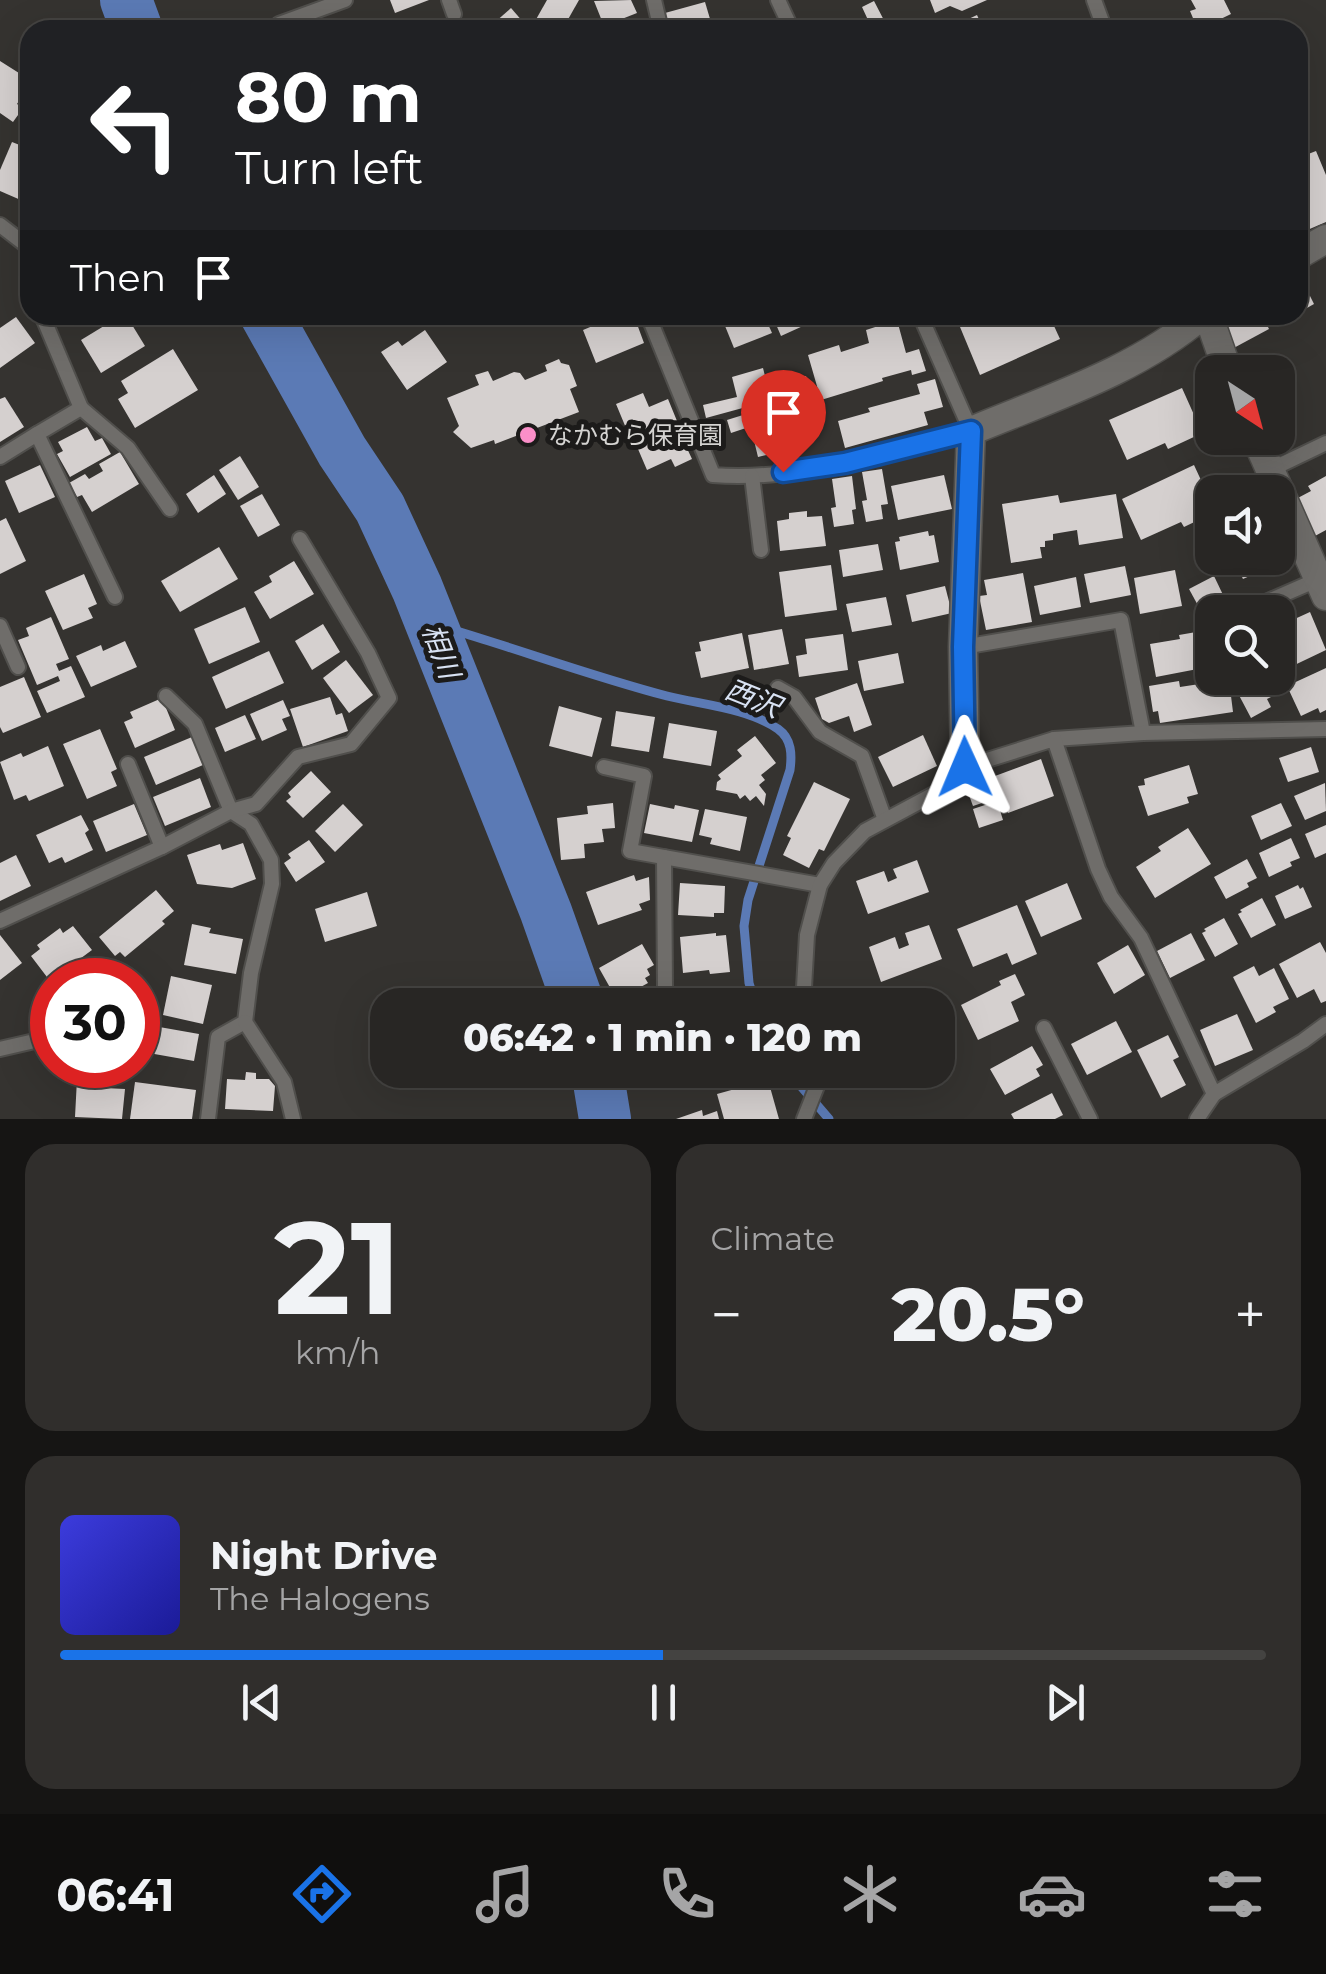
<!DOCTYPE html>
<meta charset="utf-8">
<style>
:root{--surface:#282624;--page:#302e2c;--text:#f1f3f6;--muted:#a5a5a6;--line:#444341;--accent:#1a73e8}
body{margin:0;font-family:Montserrat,"Noto Sans JP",sans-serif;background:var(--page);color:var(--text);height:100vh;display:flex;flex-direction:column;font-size:38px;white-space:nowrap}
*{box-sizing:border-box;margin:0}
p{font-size:32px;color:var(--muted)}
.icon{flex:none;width:55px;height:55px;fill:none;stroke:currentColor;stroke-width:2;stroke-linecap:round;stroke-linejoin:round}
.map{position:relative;height:1119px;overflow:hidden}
.drawer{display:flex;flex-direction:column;gap:25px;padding:25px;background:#161514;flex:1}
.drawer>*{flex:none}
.top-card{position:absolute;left:20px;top:20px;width:1288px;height:305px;border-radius:30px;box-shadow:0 10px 40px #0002,0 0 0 2px var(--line);background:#202124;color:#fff;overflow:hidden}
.needle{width:65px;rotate:144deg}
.buttons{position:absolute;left:1195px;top:355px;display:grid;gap:20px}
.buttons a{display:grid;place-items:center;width:100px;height:100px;border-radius:20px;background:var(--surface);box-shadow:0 10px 40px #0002,0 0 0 2px var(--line);font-size:50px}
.speed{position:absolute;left:30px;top:958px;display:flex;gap:20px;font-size:50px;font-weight:700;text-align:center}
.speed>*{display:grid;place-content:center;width:130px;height:130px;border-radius:50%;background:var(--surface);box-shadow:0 10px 40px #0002,0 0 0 2px var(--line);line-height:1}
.speed .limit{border:15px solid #d22;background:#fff;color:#111}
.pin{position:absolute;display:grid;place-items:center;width:85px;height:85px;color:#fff;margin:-102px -42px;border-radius:50% 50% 50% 0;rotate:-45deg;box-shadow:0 0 10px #0007}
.pin .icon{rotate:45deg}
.me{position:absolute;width:110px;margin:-55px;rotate:359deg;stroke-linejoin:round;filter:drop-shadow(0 0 8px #0008)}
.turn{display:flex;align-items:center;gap:35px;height:210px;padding:0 50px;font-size:45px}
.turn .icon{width:130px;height:130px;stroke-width:2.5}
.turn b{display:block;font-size:70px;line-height:85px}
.then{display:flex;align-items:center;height:95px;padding:0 50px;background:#0003;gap:20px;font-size:38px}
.big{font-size:75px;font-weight:800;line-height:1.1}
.drawer .card{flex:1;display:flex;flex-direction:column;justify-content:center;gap:15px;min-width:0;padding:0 35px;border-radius:30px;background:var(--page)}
.drawer .dial{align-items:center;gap:0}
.dial b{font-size:130px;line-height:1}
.song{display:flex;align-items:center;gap:30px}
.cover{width:120px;height:120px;border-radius:15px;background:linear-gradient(135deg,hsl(240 70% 55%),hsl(240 70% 35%))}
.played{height:10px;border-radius:5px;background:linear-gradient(90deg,var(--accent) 50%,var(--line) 50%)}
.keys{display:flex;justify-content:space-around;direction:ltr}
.heat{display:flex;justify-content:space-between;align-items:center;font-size:55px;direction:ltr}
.drawer .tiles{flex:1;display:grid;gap:25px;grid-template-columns:1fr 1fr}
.card:last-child{grid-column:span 2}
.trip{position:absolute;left:370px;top:988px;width:585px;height:100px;border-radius:30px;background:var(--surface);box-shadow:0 10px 40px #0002,0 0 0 2px var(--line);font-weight:800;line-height:100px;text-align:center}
.tabs{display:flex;height:160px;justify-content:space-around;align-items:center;background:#100f0e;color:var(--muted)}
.tabs .icon{width:70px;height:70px}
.tabs .selected{color:var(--accent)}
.tabs b{font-size:45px;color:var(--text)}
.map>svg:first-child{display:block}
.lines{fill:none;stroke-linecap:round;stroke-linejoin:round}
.stream{stroke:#5b7ab5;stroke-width:9}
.river{stroke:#5b7ab5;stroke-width:52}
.building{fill:#d5d0cf}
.service-casing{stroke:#504f4c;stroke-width:18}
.minor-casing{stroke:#504f4c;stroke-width:31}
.service{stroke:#6f6d6a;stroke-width:14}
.minor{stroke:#6f6d6a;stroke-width:28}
.route-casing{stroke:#114b97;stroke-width:25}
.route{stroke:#1a73e8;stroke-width:18}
.poi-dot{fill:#fa8fc8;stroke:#1c1b1a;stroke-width:4}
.labels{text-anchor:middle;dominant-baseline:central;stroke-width:10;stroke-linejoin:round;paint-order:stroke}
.poi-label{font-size:25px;fill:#d4d3d1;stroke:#1c1b1a;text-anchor:start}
.water-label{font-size:28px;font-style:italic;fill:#d8e2f3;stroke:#1c1b1a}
</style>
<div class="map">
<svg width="1326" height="1119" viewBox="0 0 1326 1119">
<rect width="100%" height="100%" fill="#353330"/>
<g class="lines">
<g class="stream">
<path d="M435,633L460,632C529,653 598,678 667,696C703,705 747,708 778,729C792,739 792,755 790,770L748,900L744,926L749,983L756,1005"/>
<path d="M787,1070L829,1119"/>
</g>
<g class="river">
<path d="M126,0L137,30"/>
<path d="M266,315L342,451L380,508L417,588L546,912L579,1005"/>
<path d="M597,1070L605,1119"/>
</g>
</g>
<g class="building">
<path d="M390,0H429L395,13Z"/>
<path d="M547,0H579L562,30H530Z"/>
<path d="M631,0L637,13L604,26L594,1Z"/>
<path d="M930,0H987L962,11L950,6L935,13Z"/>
<path d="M1191,0H1224L1231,14L1198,30L1190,11L1196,9Z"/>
<path d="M874,1L889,30H818L843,19L847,30L868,20L862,7Z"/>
<path d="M705,2L713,29L670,30L665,13Z"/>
<path d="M511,8L530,30H486Z"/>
<path d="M977,15L984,30H945Z"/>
<path d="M0,61L30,80V84L17,104L23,108L13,122L0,113Z"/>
<path d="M30,102V131L18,126Z"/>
<path d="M12,142L30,149V184L23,201L0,191V170Z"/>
<path d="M1316,151L1326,175V222L1298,234V194L1308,189L1298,164V158Z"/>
<path d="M1298,272L1314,304L1298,313Z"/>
<path d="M122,315H126L145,346L101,373L81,340Z"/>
<path d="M619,315H627L632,326L637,324L644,343L596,363L583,330Z"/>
<path d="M739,315H764L772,333L734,348L723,321Z"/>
<path d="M772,315H833L816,322L813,317L802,322L803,326L781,336Z"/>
<path d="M994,315H1049L1060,339L980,375L960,327Z"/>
<path d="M1239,315H1262L1269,329L1230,350L1217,326Z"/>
<path d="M16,317L35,343L0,368V328Z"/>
<path d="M897,320L906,353L919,349L926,371L912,375L911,370L882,378L883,381L821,400L808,355L839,345L841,352L869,343L866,330Z"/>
<path d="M425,330L447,362L407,390L381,352L398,341L402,346Z"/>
<path d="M173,349L198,390L135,428L118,399L128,393L121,381Z"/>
<path d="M559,359L561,363L569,365L577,386L570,389L579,412L495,444L494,440L471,448L453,432L459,426L447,398L479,385L475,375L488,371L493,381L514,372L520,373L525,380L547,371L545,365Z"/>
<path d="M763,368L766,380L780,376L787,403L762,409L761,403L706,418L703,405L737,397L732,377Z"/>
<path d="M806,376L813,405L793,411L785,382Z"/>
<path d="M935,379L943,407L924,412L928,425L845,448L838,421L870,412L868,408L920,394L917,384Z"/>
<path d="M1182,388L1199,426L1193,429L1196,436L1168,449L1165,443L1127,460L1109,420Z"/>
<path d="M643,393L649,407L668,399L677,421L631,440L616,404Z"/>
<path d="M5,397L24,427L0,442V399Z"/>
<path d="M786,411L791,432L772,436L775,453L758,457L749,420Z"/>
<path d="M743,415L746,428L731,433L727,420Z"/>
<path d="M87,427L95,441L102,438L111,454L70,477L57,454L63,451L58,442Z"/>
<path d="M663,430L671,448L684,442L692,459L675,467L671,459L647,470L635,442Z"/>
<path d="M120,452L139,484L92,512L82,495L77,497L69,483L85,474L89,479L103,471L99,464Z"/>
<path d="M240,456L259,487L238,500L219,470Z"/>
<path d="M40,465L55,497L19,513L5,481Z"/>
<path d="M1194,465L1212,504L1208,507L1211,514L1184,527L1181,522L1141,540L1122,499Z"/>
<path d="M882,469L888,504L881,505L883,519L866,522L862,501L867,500L862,472Z"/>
<path d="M214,475L226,494L198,513L186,494Z"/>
<path d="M944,475L952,509L898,520L891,486Z"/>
<path d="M852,476L856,509L852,510L854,524L834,527L831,508L836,507L832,479Z"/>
<path d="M1326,476V530L1315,536L1294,500L1311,491L1308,486Z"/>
<path d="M262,494L280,525L258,537L240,506Z"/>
<path d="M1116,494L1123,538L1079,545L1077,530L1053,534V540L1045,541V547H1040L1042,558L1011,563L1002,504L1058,495L1060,503Z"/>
<path d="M807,511V517L822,516L826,546L780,551L777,521L789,519V513Z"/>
<path d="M6,518L26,561L0,574V521Z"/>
<path d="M928,531L929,536L934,535L939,562L900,570L895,542L900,541L899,537Z"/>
<path d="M878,544L883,570L843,577L839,550Z"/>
<path d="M219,547L238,579L180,612L161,581Z"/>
<path d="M1233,558H1268L1272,566L1243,579Z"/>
<path d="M294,561L314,594L270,619L254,592L272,582L269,576Z"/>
<path d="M831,565L837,610L785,617L779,572Z"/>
<path d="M1125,566L1131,595L1090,603L1084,574Z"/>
<path d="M1175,570L1182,606L1140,614L1134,578Z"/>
<path d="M1023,573L1032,622L986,630L979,596L987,595L984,580Z"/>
<path d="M84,574L97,604L88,608L93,618L63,630L45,591Z"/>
<path d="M1214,576L1225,599L1201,611L1189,589Z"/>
<path d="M1076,577L1081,607L1040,615L1034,586Z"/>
<path d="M945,586L952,613L912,622L906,595Z"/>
<path d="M886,597L892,625L852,632L846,604Z"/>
<path d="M245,607L260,642L209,664L194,629Z"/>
<path d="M1310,612L1326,650L1282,671L1278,661V622L1286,618L1288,622Z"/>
<path d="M51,617L69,659L56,664L59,671L71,666L85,697L47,713L37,691L60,681L58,676L37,685L18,640L29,636L26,628Z"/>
<path d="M323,624L340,652L312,670L295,641Z"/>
<path d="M782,629L789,664L754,670L748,635Z"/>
<path d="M1202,631L1208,667L1156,677L1150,644L1180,639L1179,635Z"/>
<path d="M742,633L749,668L701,678L695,652L701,651L699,642Z"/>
<path d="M843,634L848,670L799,677L796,656L807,654L805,639Z"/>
<path d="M125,641L137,667L91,687L76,656L101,645L103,651Z"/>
<path d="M269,651L284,683L226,709L212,677Z"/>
<path d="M898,653L904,683L864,691L858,661Z"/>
<path d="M346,660L373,695L349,713L323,678Z"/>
<path d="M1326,668V710L1320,713L1318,708L1301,716L1287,686Z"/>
<path d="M24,677L41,717L3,733L0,727V687Z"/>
<path d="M1241,678H1273L1281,692L1267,699L1271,707L1251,718L1232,682Z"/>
<path d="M1179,681L1180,687L1219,681L1220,689L1230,688L1233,712L1160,723L1158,711L1153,712L1149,686Z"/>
<path d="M857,683L872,725L854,732L849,716L829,723L822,719L815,698Z"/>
<path d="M330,697L336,715L342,713L348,731L303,747L290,709Z"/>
<path d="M162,698L175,730L135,748L124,722L133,718L130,712Z"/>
<path d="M283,700L290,716L282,719L287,730L262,741L250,714Z"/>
<path d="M559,706L602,718L592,757L549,746Z"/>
<path d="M616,711L655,717L649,752L611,746Z"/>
<path d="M245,715L256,739L225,752L215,728Z"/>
<path d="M669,723L717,731L711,766L663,758Z"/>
<path d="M100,729L117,769L111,772L117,786L87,799L63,744Z"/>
<path d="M923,735L937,766L893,787L878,757Z"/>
<path d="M755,736L776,763L761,775L765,780L759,785L766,794L764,806L756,796L750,801L745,795L740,799L737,794L716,790L717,782L721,779L718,775L742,756L737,750Z"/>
<path d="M192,737L203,765L156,785L144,757Z"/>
<path d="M48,746L64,786L29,801L26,795L14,800L0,762L21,753L23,757Z"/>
<path d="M1311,747L1319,772L1288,782L1279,758Z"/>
<path d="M1041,759L1054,796L1008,813L995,776Z"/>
<path d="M1189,765L1198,794L1187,797L1189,803L1148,816L1138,786L1145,785L1144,779Z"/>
<path d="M311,771L331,792L303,818L286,801L291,797L288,793Z"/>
<path d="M200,778L211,807L165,826L153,797Z"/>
<path d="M990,778L997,798L973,806L966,787Z"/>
<path d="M814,782L850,799L824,851L819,849L809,868L783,855L791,838L787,836Z"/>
<path d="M1325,783L1326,811L1305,820L1294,796Z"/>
<path d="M997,801L1003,820L979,828L973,809Z"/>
<path d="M613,803L615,828L602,829L604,842L584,844L585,858L561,860L557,818L588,814L587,806Z"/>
<path d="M1281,803L1292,826L1261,840L1251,816Z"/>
<path d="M134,804L147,835L106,852L93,821Z"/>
<path d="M343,804L363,825L335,852L315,831Z"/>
<path d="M650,804L674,809L675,805L699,810L692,842L644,833Z"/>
<path d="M705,809L747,817L740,851L710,844L712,838L699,835Z"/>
<path d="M81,815L89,830L85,833L93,850L65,863L62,857L49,863L36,835Z"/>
<path d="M1326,825V853L1315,858L1305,834Z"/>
<path d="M1188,828L1211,864L1155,898L1136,867L1161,851L1158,847Z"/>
<path d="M1291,838L1300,858L1290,862L1292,866L1269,877L1259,853Z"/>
<path d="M309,840L325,862L296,882L284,863L291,858L288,854Z"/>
<path d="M243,843L256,879L232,888L197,884L187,855L220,844L222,850Z"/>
<path d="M16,855L31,886L0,901V863Z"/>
<path d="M1247,859L1257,878L1247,883L1249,887L1226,899L1214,877Z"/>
<path d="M917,860L929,892L868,914L856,881L884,871L888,882L897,878L893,869Z"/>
<path d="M634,875L636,881L649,877L650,900L639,904L642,910L598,925L586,892Z"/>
<path d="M680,883L725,886L724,913H714V917L678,915Z"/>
<path d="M1067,883L1082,919L1041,937L1025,901Z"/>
<path d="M1298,885L1300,889L1303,887L1312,907L1285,919L1275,896Z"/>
<path d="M156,890L174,911L162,921L165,924L125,957L120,952L115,956L99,937Z"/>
<path d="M367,892L377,926L325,942L315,909Z"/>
<path d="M1262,898L1276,925L1251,938L1238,914L1242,912L1240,910Z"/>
<path d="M1017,905L1037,954L1012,965L1007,953L973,967L957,929Z"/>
<path d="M1224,918L1238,944L1215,957L1202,933L1206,931L1204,929Z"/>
<path d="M192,924L211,928L209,933L243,939L236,974L184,965Z"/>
<path d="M929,925L942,959L881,982L869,947L895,937L899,949L909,945L905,933Z"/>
<path d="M73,926L92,950L50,981L31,956L40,949L37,945L60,928L63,933Z"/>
<path d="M716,933V936L726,935L730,972L710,974L709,970L683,973L680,937Z"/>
<path d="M1191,933L1205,960L1170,978L1157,951Z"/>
<path d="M0,935L22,963L0,980Z"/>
<path d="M1320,942L1326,953V1001L1321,1003L1314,989L1297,998L1279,964Z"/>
<path d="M642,944L654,965L647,969L650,975L645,978L648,983L617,1000L599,968Z"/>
<path d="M1128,945L1145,975L1114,994L1097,963Z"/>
<path d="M1254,966L1259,976L1274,968L1289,999L1273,1007L1276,1012L1256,1023L1233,977Z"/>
<path d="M1015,974L1025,995L1011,1002L1019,1021L978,1040L961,1005L1001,985L999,981Z"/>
<path d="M171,976L212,985L203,1024L163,1015Z"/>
<path d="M1237,1014L1253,1050L1215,1066L1200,1030Z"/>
<path d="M1116,1021L1132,1052L1087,1075L1071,1044Z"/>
<path d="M148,1025L199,1034L194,1061L143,1052Z"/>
<path d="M1168,1035L1179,1057L1173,1060L1186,1085L1161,1098L1137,1050Z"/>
<path d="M1032,1046L1043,1065L1036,1069L1040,1076L1005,1095L990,1069Z"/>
<path d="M246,1072L256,1073V1079H269L275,1086L273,1111L225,1109L227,1079L245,1080Z"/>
<path d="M77,1079L104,1081V1088L125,1089L122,1119L75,1117Z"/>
<path d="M768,1080L779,1119H724L717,1094Z"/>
<path d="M135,1082L196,1090L192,1119H130Z"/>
<path d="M1052,1093L1063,1115L1055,1119H1014L1011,1114Z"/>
<path d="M702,1110L703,1116L717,1111L719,1119H676Z"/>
</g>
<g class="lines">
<g class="service-casing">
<g id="service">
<path d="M449,0L454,14"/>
<path d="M654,0L661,30"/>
<path d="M778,0L792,30"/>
<path d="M1094,0L1105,30"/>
<path d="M279,24L345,0"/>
<path d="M0,225L26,245L30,266"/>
<path d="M648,315L713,475C797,482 890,452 971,431L920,315"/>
<path d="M81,408L128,448L170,509"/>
<path d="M37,434L81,408L42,315"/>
<path d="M0,457L37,434L115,597"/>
<path d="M1270,470L1326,443"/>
<path d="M752,476L761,550"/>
<path d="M1266,602L1319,579"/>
<path d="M0,626L18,667"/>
<path d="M963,647L1121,620L1143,733"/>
<path d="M778,688L794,697L820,732L862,756L885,820"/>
<path d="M166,696L195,724L231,811L251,824L271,860L272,884L251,973L245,1022L218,1037L208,1119"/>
<path d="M1054,739L1143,733L1326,729"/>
<path d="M128,764L162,847"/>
<path d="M604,767L644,776L630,851L820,885"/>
<path d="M664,857L665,988"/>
<path d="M0,921L162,847L231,811L256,804L298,757L351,744L389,698L368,653L300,539"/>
<path d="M803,1005L807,935L820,885L834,863L865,831L949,786L965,767L1054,739L1098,869L1111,897L1141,938L1214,1094"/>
<path d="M245,1022L284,1082L293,1119"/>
<path d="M1044,1028L1090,1119"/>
<path d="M0,1049L52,1037"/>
<path d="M804,1119L819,1081V1070"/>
<path d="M1197,1119L1214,1094L1303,1041L1326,1024"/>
</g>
</g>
<g class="minor-casing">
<g id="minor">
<path d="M1298,255L1326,239"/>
<path d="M1208,315L1228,372"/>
<path d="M1256,438L1326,596"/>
<path d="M965,767L963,647L971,431C1050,398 1136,371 1202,315"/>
</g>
</g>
<use href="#service" class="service"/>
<use href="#minor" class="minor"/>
</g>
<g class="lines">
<g class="route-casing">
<path id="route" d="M783,472L845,463L971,431L963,647L965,767"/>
</g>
<use href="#route" class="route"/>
</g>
<circle class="poi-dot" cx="528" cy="435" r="10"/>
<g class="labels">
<g class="poi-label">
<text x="548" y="435">なかむら保育園</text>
</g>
<g class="water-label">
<text transform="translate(441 651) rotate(69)">相川</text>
<text transform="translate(753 698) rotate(22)">西沢</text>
</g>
</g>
</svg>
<div class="buttons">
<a><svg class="needle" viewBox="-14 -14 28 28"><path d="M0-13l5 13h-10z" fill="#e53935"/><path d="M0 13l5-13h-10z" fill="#a5a5a6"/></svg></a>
<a><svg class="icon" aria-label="sound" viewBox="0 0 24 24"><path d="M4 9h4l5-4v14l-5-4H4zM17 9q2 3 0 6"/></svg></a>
<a><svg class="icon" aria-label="search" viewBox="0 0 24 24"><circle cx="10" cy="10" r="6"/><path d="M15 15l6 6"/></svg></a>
</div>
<div class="speed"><div class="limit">30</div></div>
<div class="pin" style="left:783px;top:472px;background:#d93025"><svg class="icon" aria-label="arrive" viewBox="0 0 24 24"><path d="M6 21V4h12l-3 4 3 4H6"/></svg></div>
<svg class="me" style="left:965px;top:767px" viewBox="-20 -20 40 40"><path d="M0-17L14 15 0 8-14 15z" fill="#1a73e8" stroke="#fff" stroke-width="4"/></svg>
<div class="trip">06:42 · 1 min · 120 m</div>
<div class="top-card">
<div class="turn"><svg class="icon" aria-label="left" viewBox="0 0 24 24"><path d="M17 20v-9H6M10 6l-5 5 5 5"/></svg><div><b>80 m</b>Turn left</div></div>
<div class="then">Then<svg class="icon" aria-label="arrive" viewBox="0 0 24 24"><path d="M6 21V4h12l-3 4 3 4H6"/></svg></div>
</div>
</div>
<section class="drawer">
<div class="tiles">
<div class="card dial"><b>21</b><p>km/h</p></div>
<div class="card"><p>Climate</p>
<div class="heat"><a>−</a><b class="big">20.5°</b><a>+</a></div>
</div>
<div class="card">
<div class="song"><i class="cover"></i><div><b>Night Drive</b><p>The Halogens</p></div></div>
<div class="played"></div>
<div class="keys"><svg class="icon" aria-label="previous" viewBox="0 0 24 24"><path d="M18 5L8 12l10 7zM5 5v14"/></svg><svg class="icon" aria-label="pause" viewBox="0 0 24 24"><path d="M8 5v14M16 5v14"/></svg><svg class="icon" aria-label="next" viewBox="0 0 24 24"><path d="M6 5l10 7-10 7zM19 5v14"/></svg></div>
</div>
</div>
</section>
<nav class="tabs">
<b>06:41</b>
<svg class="icon selected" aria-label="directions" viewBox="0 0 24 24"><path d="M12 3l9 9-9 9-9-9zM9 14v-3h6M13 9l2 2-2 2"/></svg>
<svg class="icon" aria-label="music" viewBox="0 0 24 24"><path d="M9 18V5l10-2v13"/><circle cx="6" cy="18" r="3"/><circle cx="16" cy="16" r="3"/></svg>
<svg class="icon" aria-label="phone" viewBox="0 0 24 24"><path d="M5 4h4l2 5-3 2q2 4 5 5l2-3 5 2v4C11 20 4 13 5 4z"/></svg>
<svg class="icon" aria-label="climate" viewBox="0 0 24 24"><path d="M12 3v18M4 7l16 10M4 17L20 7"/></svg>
<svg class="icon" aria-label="car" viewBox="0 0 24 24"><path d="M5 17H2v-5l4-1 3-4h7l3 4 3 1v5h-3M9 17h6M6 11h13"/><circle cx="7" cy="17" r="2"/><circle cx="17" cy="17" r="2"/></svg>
<svg class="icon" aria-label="filters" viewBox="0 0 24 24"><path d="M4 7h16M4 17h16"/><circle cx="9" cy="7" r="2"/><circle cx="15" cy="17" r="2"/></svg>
</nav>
